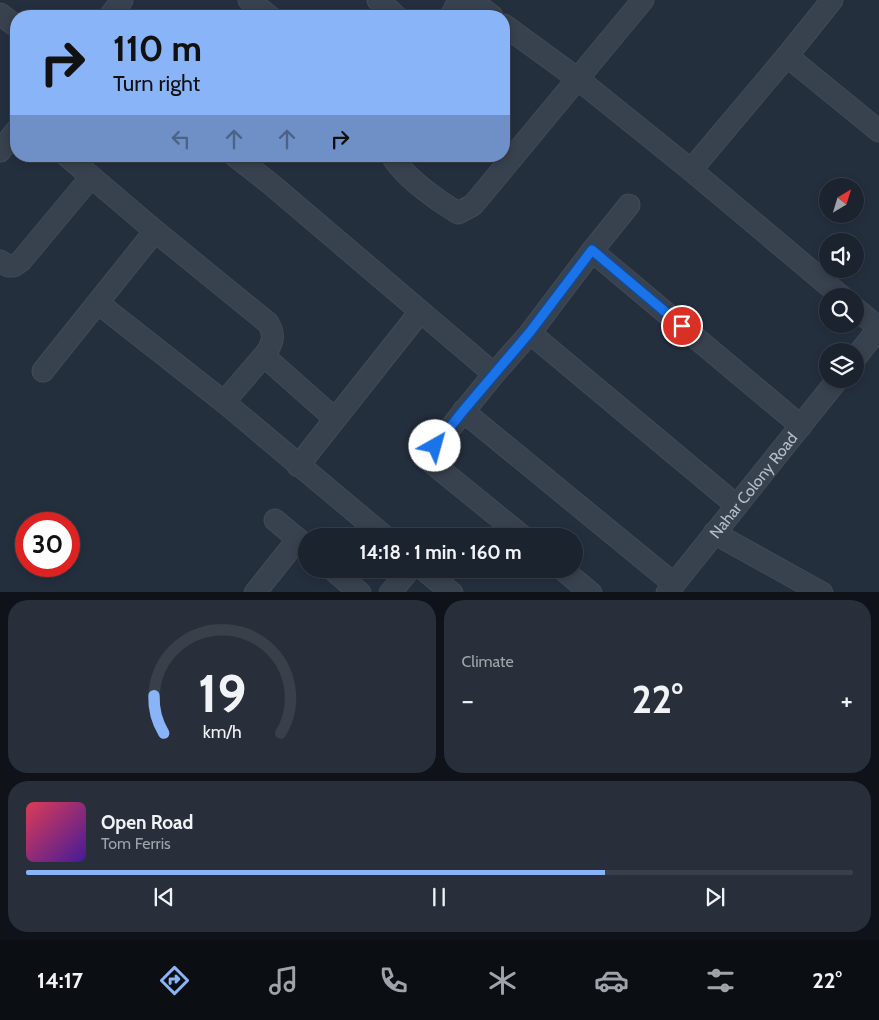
<!DOCTYPE html>
<meta charset="utf-8">
<style>
:root{--surface:#1b232e;--page:#282f3a;--text:#f1f3f6;--muted:#a0a4aa;--line:#39404a;--accent:#8ab4f8}
body{margin:0;font-family:Cabin,sans-serif;background:var(--page);color:var(--text);height:100vh;display:flex;flex-direction:column;font-size:19px;white-space:nowrap}
*{box-sizing:border-box;margin:0}
p{font-size:16px;color:var(--muted)}
.icon{flex:none;width:28px;height:28px;fill:none;stroke:currentColor;stroke-width:2;stroke-linecap:round;stroke-linejoin:round}
.map{position:relative;height:592px;overflow:hidden}
.side{display:flex;flex-direction:column;gap:8px;padding:8px;background:#0f1319;flex:1}
.side>*{flex:none}
.guide{position:absolute;left:10px;top:10px;width:500px;height:152px;border-radius:20px;box-shadow:0 2px 8px #0003,0 0 0 1px var(--line);background:#8ab4f8;color:#111;overflow:hidden}
.needle{width:32px;rotate:38deg}
.controls{position:absolute;left:819px;top:178px;display:grid;gap:10px}
.controls a{display:grid;place-items:center;width:45px;height:45px;border-radius:50%;background:var(--surface);box-shadow:0 2px 8px #0003,0 0 0 1px var(--line);font-size:25px}
.speed{position:absolute;left:15px;top:512px;display:flex;gap:10px;font-size:25px;font-weight:700;text-align:center}
.speed>*{display:grid;place-content:center;width:65px;height:65px;border-radius:50%;background:var(--surface);box-shadow:0 2px 8px #0003,0 0 0 1px var(--line);line-height:1}
.speed .limit{border:8px solid #d22;background:#fff;color:#111}
.pin{position:absolute;display:grid;place-items:center;width:42px;height:42px;color:#fff;margin:-21px;border:2px solid #fff;border-radius:50%;box-shadow:0 1px 5px #0007}
.me{position:absolute;width:55px;margin:-28px;rotate:38deg;stroke-linejoin:round;filter:drop-shadow(0 0 4px #0008)}
.turn{display:flex;align-items:center;gap:18px;height:105px;padding:0 20px;font-size:22px}
.turn .icon{width:65px;height:65px;stroke-width:2.5}
.turn b{display:block;font-size:35px;line-height:42px}
.lanes{display:flex;align-items:center;height:48px;padding:0 20px;background:#0003;justify-content:center;gap:25px;direction:ltr}
.lanes .off{opacity:.35}
.big{font-size:38px;font-weight:700;line-height:1.1}
.side .tile{flex:1;display:flex;flex-direction:column;justify-content:center;gap:8px;min-width:0;padding:0 18px;border-radius:20px;background:var(--page)}
.side .dial{align-items:center;gap:0}
.dial svg{height:130px;overflow:visible;fill:none;stroke:var(--line);stroke-width:7;stroke-linecap:round;text-anchor:middle}
.dial text{fill:var(--text);stroke:none}
.song{display:flex;align-items:center;gap:15px}
.cover{width:60px;height:60px;border-radius:8px;background:linear-gradient(135deg,hsl(350 70% 55%),hsl(260 70% 35%))}
.played{height:5px;border-radius:2px;background:linear-gradient(90deg,var(--accent) 70%,var(--line) 70%)}
.keys{display:flex;justify-content:space-around;direction:ltr}
.heat{display:flex;justify-content:space-between;align-items:center;font-size:28px;direction:ltr}
.side .tiles{flex:1;display:grid;gap:8px;grid-template-columns:1fr 1fr}
.tile:last-child{grid-column:span 2}
.trip{position:absolute;left:298px;top:528px;width:285px;height:50px;border-radius:25px;background:var(--surface);box-shadow:0 2px 8px #0003,0 0 0 1px var(--line);font-weight:700;line-height:50px;text-align:center}
.tabs{display:flex;height:80px;justify-content:space-around;align-items:center;background:#0b0e12;color:var(--muted)}
.tabs .icon{width:35px;height:35px}
.tabs .on{color:var(--accent)}
.tabs b{font-size:22px;color:var(--text)}
.map>svg:first-child{display:block}
.lines{fill:none;stroke-linecap:round;stroke-linejoin:round}
.minor-casing{stroke:#414a57;stroke-width:23}
.minor{stroke:#38414e;stroke-width:21}
.route-casing{stroke:#114b97;stroke-width:12}
.route{stroke:#1a73e8;stroke-width:9}
.labels{text-anchor:middle;dominant-baseline:central;stroke-width:5;stroke-linejoin:round;paint-order:stroke}
.street-label{font-size:16px;fill:#b4bcc9;stroke:#1d2633}
</style>
<div class="map">
<svg width="879" height="593" viewBox="0 0 879 593">
<rect width="100%" height="100%" fill="#242f3e"/>
<g class="lines">
<g class="minor-casing">
<g id="minor">
<path d="M249,0L269,16"/>
<path d="M378,0L396,16"/>
<path d="M470,0L492,16"/>
<path d="M0,14L16,26"/>
<path d="M110,16L122,0"/>
<path d="M451,16L459,0"/>
<path d="M504,25L578,79L691,170L841,296"/>
<path d="M787,56L832,0"/>
<path d="M0,151L16,131"/>
<path d="M67,156L155,231L268,323C275,335 273,341 267,352L224,402"/>
<path d="M235,156L272,185L494,374L426,458L522,536"/>
<path d="M392,156C404,177 438,201 458,213L473,205L643,0"/>
<path d="M691,170L787,56L879,131"/>
<path d="M592,251L629,205"/>
<path d="M0,261L8,266H14L21,261L91,177"/>
<path d="M98,303L224,402L384,536"/>
<path d="M855,308L879,328"/>
<path d="M530,333L736,505"/>
<path d="M264,356L334,418"/>
<path d="M855,358L879,328"/>
<path d="M43,371L155,231"/>
<path d="M494,374L530,333L592,251L801,426"/>
<path d="M463,411L674,584"/>
<path d="M298,466L420,312"/>
<path d="M275,520L306,546"/>
<path d="M714,533L822,593"/>
<path d="M332,569L360,593"/>
<path d="M423,569L452,593"/>
<path d="M562,569L591,593"/>
<path d="M255,593L298,539"/>
<path d="M390,593L410,569"/>
<path id="s1" d="M667,593L838,379"/>
</g>
</g>
<use href="#minor" class="minor"/>
</g>
<g class="lines">
<g class="route-casing">
<path id="route" d="M435,446L463,411L530,332L592,250L682,326"/>
</g>
<use href="#route" class="route"/>
</g>
<g class="labels">
<g class="street-label">
<text stroke="none"><textPath href="#s1" startOffset="138">Nahar Colony Road</textPath></text>
</g>
</g>
</svg>
<div class="controls">
<a><svg class="needle" viewBox="-14 -14 28 28"><path d="M0-13l5 13h-10z" fill="#e53935"/><path d="M0 13l5-13h-10z" fill="#a0a4aa"/></svg></a>
<a><svg class="icon" aria-label="sound" viewBox="0 0 24 24"><path d="M4 9h4l5-4v14l-5-4H4zM17 9q2 3 0 6"/></svg></a>
<a><svg class="icon" aria-label="search" viewBox="0 0 24 24"><circle cx="10" cy="10" r="6"/><path d="M15 15l6 6"/></svg></a>
<a><svg class="icon" aria-label="layers" viewBox="0 0 24 24"><path d="M12 4l9 5-9 5-9-5zM3 14l9 5 9-5"/></svg></a>
</div>
<div class="speed"><div class="limit">30</div></div>
<div class="pin" style="left:682px;top:326px;background:#d93025"><svg class="icon" aria-label="arrive" viewBox="0 0 24 24"><path d="M6 21V4h12l-3 4 3 4H6"/></svg></div>
<svg class="me" style="left:435px;top:446px" viewBox="-20 -20 40 40"><circle r="19" fill="#fff"/><path d="M0-13L10 11 0 6-10 11z" fill="#1a73e8"/></svg>
<div class="trip">14:18 · 1 min · 160 m</div>
<div class="guide">
<div class="turn"><svg class="icon" aria-label="right" viewBox="0 0 24 24"><path d="M7 20v-9h11M14 6l5 5-5 5"/></svg><div><b>110 m</b>Turn right</div></div>
<div class="lanes"><svg class="icon off" aria-label="left" viewBox="0 0 24 24"><path d="M17 20v-9H6M10 6l-5 5 5 5"/></svg><svg class="icon off" aria-label="ahead" viewBox="0 0 24 24"><path d="M12 20V5M6 11l6-6 6 6"/></svg><svg class="icon off" aria-label="ahead" viewBox="0 0 24 24"><path d="M12 20V5M6 11l6-6 6 6"/></svg><svg class="icon" aria-label="right" viewBox="0 0 24 24"><path d="M7 20v-9h11M14 6l5 5-5 5"/></svg></div>
</div>
</div>
<section class="side">
<div class="tiles">
<div class="tile dial"><svg viewBox="0 0 100 80">
<path d="M14 69A42 42 0 1 1 86 69"/>
<path d="M14 69A42 42 0 0 1 8 46" stroke="#8ab4f8"/>
<text x="50" y="56" font-size="32" font-weight="700">19</text>
<text x="50" y="72" font-size="11">km/h</text>
</svg></div>
<div class="tile"><p>Climate</p>
<div class="heat"><a>−</a><b class="big">22°</b><a>+</a></div>
</div>
<div class="tile">
<div class="song"><i class="cover"></i><div><b>Open Road</b><p>Tom Ferris</p></div></div>
<div class="played"></div>
<div class="keys"><svg class="icon" aria-label="previous" viewBox="0 0 24 24"><path d="M18 5L8 12l10 7zM5 5v14"/></svg><svg class="icon" aria-label="pause" viewBox="0 0 24 24"><path d="M8 5v14M16 5v14"/></svg><svg class="icon" aria-label="next" viewBox="0 0 24 24"><path d="M6 5l10 7-10 7zM19 5v14"/></svg></div>
</div>
</div>
</section>
<nav class="tabs">
<b>14:17</b>
<svg class="icon on" aria-label="directions" viewBox="0 0 24 24"><path d="M12 3l9 9-9 9-9-9zM9 14v-3h6M13 9l2 2-2 2"/></svg>
<svg class="icon" aria-label="music" viewBox="0 0 24 24"><path d="M9 18V5l10-2v13"/><circle cx="6" cy="18" r="3"/><circle cx="16" cy="16" r="3"/></svg>
<svg class="icon" aria-label="phone" viewBox="0 0 24 24"><path d="M5 4h4l2 5-3 2q2 4 5 5l2-3 5 2v4C11 20 4 13 5 4z"/></svg>
<svg class="icon" aria-label="climate" viewBox="0 0 24 24"><path d="M12 3v18M4 7l16 10M4 17L20 7"/></svg>
<svg class="icon" aria-label="car" viewBox="0 0 24 24"><path d="M5 17H2v-5l4-1 3-4h7l3 4 3 1v5h-3M9 17h6M6 11h13"/><circle cx="7" cy="17" r="2"/><circle cx="17" cy="17" r="2"/></svg>
<svg class="icon" aria-label="filters" viewBox="0 0 24 24"><path d="M4 7h16M4 17h16"/><circle cx="9" cy="7" r="2"/><circle cx="15" cy="17" r="2"/></svg>
<b>22°</b>
</nav>
